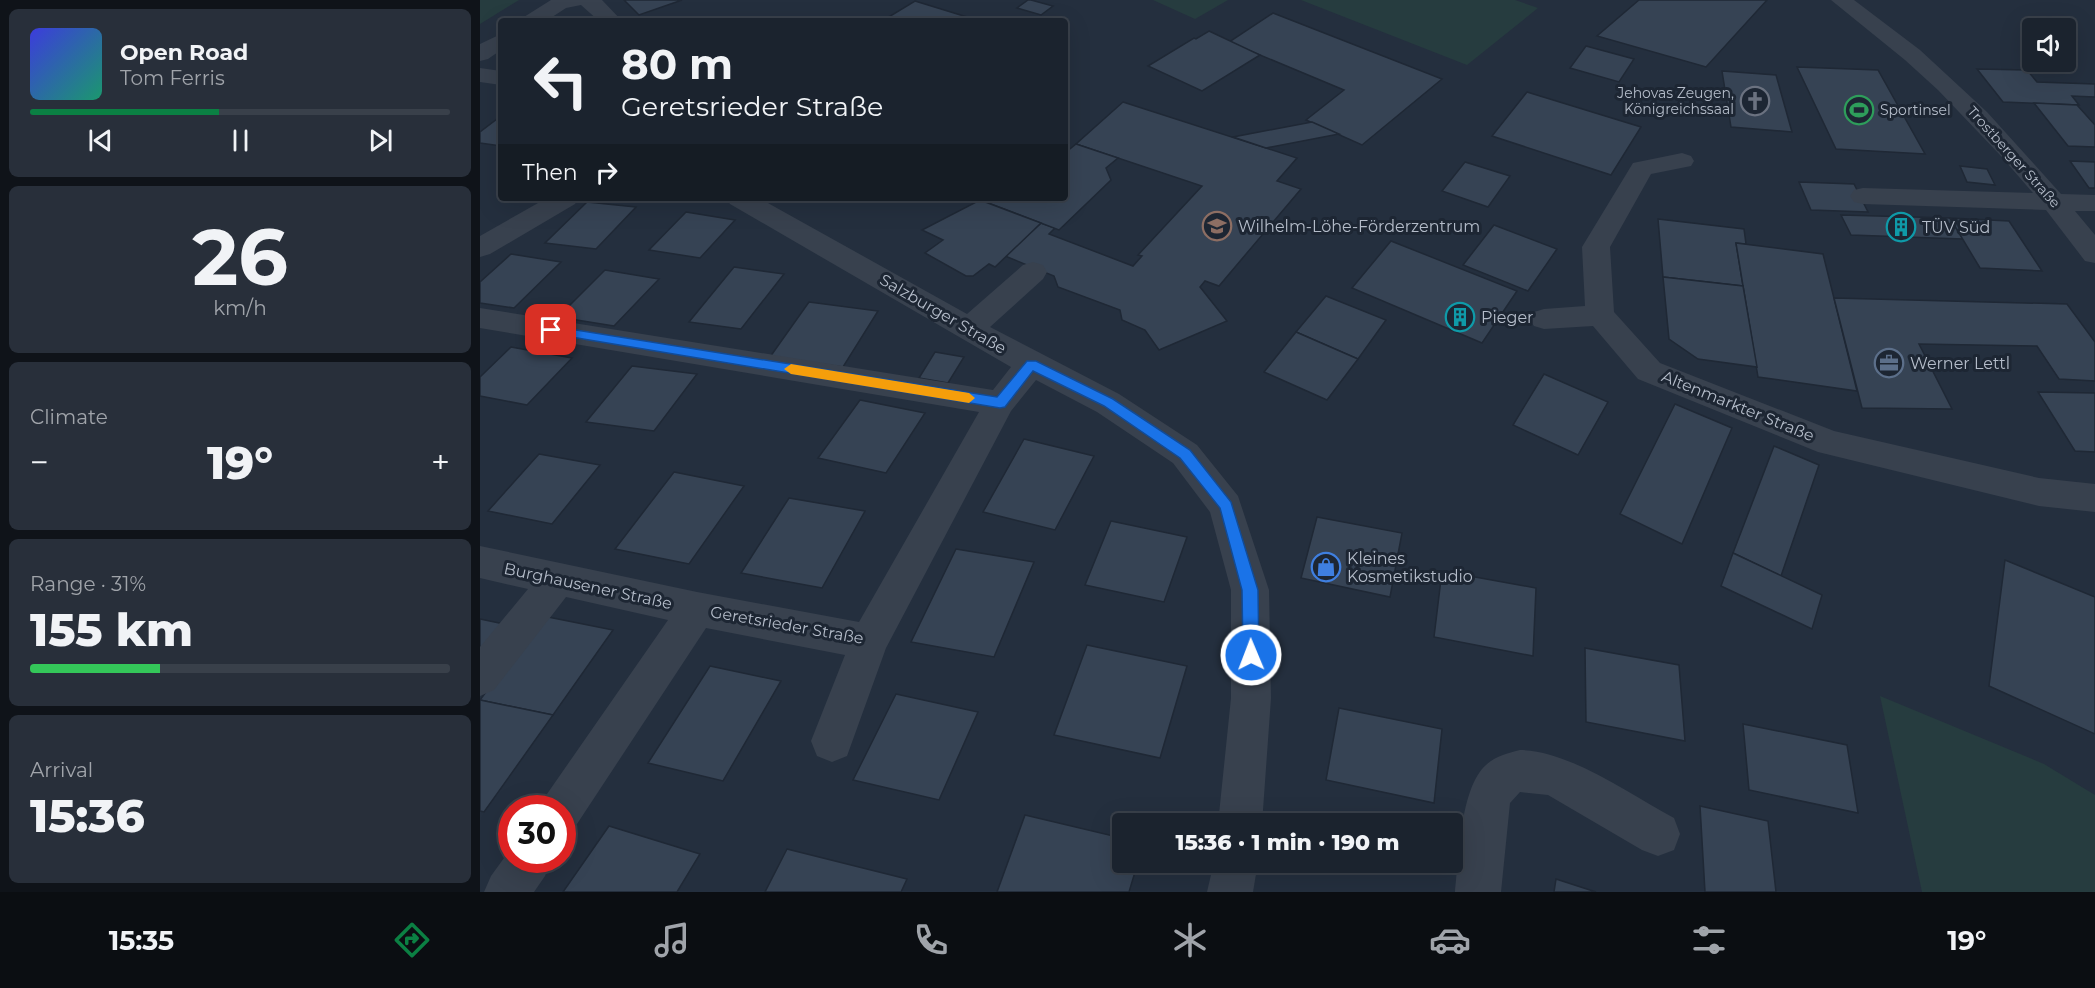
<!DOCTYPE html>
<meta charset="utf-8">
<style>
:root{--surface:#1b232e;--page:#282f3a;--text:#f1f3f6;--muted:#a0a4aa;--line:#39404a;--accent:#0b8043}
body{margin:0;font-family:Montserrat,sans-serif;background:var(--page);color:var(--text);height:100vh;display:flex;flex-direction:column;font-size:22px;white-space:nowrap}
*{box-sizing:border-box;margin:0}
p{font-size:20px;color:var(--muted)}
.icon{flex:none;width:33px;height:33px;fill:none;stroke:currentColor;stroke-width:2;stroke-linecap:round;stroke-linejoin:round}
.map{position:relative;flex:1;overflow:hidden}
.panel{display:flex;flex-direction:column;gap:9px;padding:9px;background:#0f1319;width:480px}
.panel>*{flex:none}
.banner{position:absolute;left:18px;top:18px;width:570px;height:183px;border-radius:6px;box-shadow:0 6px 24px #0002,0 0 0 2px var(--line);background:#1b232e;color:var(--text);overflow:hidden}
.tools{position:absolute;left:1542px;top:18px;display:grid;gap:12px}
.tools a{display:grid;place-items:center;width:54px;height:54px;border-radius:6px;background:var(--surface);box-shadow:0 6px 24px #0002,0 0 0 2px var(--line);font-size:30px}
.speed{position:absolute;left:18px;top:795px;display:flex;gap:12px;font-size:30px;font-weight:700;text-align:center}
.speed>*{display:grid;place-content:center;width:78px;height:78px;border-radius:50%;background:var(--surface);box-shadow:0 6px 24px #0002,0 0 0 2px var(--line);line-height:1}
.speed .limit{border:9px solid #d22;background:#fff;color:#111}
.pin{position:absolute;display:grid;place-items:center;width:51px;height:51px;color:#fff;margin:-26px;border-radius:12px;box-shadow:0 3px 9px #0006}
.me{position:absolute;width:66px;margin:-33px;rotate:359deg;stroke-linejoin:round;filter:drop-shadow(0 0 4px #0008)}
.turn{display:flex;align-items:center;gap:21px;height:126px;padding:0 24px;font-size:27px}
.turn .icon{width:78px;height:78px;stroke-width:2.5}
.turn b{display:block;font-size:42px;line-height:51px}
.then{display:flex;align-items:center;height:57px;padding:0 24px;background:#0003;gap:12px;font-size:22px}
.big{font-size:45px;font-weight:800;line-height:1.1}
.panel .widget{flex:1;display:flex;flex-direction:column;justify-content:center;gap:9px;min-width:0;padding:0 21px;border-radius:9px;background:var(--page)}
.panel .dial{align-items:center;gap:0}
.dial b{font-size:78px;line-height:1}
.song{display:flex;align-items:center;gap:18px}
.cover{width:72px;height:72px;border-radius:9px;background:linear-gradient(135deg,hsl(240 70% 55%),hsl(160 70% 35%))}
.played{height:6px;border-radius:3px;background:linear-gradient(90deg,var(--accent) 45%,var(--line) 45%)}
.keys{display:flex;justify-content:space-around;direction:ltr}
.heat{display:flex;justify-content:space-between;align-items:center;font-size:33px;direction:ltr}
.charge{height:9px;border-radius:4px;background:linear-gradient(90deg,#34c759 31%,var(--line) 0)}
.trip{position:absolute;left:632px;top:813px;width:351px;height:60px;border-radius:6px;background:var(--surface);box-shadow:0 6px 24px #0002,0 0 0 2px var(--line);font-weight:800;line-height:60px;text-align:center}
.tab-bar{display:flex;height:96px;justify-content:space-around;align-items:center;background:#0b0e12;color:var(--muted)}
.tab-bar .icon{width:42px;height:42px}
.tab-bar .on{color:var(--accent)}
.tab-bar b{font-size:27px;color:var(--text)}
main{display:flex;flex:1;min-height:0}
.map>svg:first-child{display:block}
.green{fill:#263c3f}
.building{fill:#364354;stroke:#1f2835;stroke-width:1.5}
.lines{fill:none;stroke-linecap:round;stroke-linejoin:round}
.minor{fill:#38414e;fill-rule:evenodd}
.route{fill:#1a73e8;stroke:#114b97;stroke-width:1.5}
.slow{fill:#f59e0b}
.labels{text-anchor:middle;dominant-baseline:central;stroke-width:6;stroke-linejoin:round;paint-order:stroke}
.far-poi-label{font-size:14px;fill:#b4bcc9;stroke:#1d2633;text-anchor:end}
.far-street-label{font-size:14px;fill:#b4bcc9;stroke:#1d2633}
.poi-label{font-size:16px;fill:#b4bcc9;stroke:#1d2633;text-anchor:start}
.street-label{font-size:16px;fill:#b4bcc9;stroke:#1d2633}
</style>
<main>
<section class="panel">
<div class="widget">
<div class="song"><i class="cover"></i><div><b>Open Road</b><p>Tom Ferris</p></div></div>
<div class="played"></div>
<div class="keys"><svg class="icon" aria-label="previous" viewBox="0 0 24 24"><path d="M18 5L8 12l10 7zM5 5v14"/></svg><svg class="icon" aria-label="pause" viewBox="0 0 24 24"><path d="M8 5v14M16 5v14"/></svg><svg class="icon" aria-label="next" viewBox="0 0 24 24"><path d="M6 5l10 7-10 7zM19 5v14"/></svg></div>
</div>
<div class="widget dial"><b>26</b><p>km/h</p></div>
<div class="widget"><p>Climate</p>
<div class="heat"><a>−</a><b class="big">19°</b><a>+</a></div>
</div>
<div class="widget"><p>Range · 31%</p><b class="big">155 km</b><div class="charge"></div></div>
<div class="widget"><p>Arrival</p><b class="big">15:36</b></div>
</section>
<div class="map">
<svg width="1615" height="892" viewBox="0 0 1615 892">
<rect width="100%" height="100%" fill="#242f3e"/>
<g class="green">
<path d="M0,0H39L0,24Z"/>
<path d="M673,0H748L715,19Z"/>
<path d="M821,0H1035L1058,8L987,65Z"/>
<path d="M1400,696L1564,764L1615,795V892H1442Z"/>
</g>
<g class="building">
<path d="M144,0H202L159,15Z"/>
<path d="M548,0H551L573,6L561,15L537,8Z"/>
<path d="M1159,0H1287L1226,67L1117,36Z"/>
<path d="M435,1L500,21H402Z"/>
<path d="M793,13L962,79L882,145L826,120L864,90L749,42Z"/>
<path d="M729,31L780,55L722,91L668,66L714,38L716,39Z"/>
<path d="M1106,46L1154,59L1139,82L1090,68Z"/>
<path d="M1317,67L1398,70L1445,154L1356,149Z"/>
<path d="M1497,69L1547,70L1557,82L1615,84V97L1592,96L1599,105L1523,102Z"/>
<path d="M1242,71L1296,75L1312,132L1251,127Z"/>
<path d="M1047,92L1161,127L1131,175L1012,136Z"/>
<path d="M643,102L817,158L797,181L821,189L739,286L725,281L720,287L747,321L679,350L665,330L642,320L640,310L578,287L574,276L525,256L561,223L575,228L569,234L653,266L662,256L658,255L722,186L596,144Z"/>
<path d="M1554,103L1597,105L1615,125V147L1588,146Z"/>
<path d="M21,116V146L0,143V132Z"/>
<path d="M832,122L859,134L786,148L753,137Z"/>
<path d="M596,144L638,158L626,168L631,180L579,230L495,198H585V153Z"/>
<path d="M1590,161L1615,162V188H1609Z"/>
<path d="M985,162L1030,176L1008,207L962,191Z"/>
<path d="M1480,166L1507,169L1515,185L1487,182Z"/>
<path d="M1319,182L1374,184L1388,212L1331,210Z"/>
<path d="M500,200L561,223L515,267L509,264L493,276H486L445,253L463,240L442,230Z"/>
<path d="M107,202L156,207L116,249L65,243Z"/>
<path d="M206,212L255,220L220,258L169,250Z"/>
<path d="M1361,215L1470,218L1483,239L1371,235Z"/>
<path d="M1470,218L1529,221L1562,271L1500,268Z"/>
<path d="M1178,219L1264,229L1266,244L1256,243L1263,286L1183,277Z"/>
<path d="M1014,225L1077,249L1048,291L983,265Z"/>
<path d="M911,241L1037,291L1002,343L872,288Z"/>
<path d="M1256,243L1343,254L1377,391L1278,377Z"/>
<path d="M31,254L81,262L34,308L0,303V282Z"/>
<path d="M254,267L304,274L261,329L209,322Z"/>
<path d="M125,270L179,279L134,326L78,317Z"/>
<path d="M1183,277L1263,286L1277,367L1218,359L1189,339Z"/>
<path d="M846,296L906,320L878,359L816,332Z"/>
<path d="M1354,298L1587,304L1615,342V381L1579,379L1557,346L1439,344L1472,409L1382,408Z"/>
<path d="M329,302L398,311L363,367L290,357Z"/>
<path d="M816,332L878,359L847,400L784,372Z"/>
<path d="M31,347L92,358L47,405L0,396V377Z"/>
<path d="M455,352L484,357L468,383L439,378Z"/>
<path d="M152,366L217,374L174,431L106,422Z"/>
<path d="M1064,374L1128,402L1098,455L1033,425Z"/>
<path d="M1558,392L1615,393V452L1595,451Z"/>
<path d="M380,400L445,413L406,473L338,458Z"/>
<path d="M1195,404L1252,428L1202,544L1140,514Z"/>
<path d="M544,439L614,456L575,530L503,512Z"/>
<path d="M1294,446L1339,465L1301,576L1253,553Z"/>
<path d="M59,454L120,465L72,524L8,511Z"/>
<path d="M194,472L264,486L209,564L135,549Z"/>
<path d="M309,498L385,511L342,588L261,573Z"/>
<path d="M837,517L922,533L910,597L821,578Z"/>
<path d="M631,521L707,537L684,602L605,585Z"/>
<path d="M476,549L554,562L514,657L431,642Z"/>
<path d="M1253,553L1342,595L1332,629L1241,586Z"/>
<path d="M1525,560L1615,597V734L1509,686Z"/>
<path d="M962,571L1056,588L1053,656L954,637Z"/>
<path d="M63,616L133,630L73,715L0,700Z"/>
<path d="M0,619L24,624L0,652Z"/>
<path d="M607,645L707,666L680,758L574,735Z"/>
<path d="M1105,648L1199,665L1205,741L1106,722Z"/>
<path d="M230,666L301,681L243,781L168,763Z"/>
<path d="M416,694L498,712L459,800L373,780Z"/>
<path d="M0,700L73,715L4,812L0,811Z"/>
<path d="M859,708L962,729L954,803L846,780Z"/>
<path d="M1263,724L1367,745L1378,813L1269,790Z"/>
<path d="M1220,806L1288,821L1296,892H1225Z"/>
<path d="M545,815L642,838V862H658L649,892H517Z"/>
<path d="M129,826L220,854L197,892H83Z"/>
<path d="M307,849L427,879L421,892H285Z"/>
<path d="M1076,879L1116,892H1074Z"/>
</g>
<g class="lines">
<g class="minor">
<path d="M71,0H122L142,21H119L101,5L86,8L66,21H40L44,17Z"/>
<path d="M1351,0H1374L1440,50L1507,112L1581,194L1615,195V211H1595L1615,235V263L1605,261L1566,210L1383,204L1374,202L1370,196L1374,190L1383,188L1553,193L1520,155L1458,90L1425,60Z"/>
<path d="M21,34V50L8,59L0,61V44Z"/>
<path d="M0,68L21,71V85L0,82Z"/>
<path d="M1202,153L1211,156L1214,161L1211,166L1171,174L1130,247L1134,312L1180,363L1354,431L1559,478L1615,484V512L1559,506L1338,452L1158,379L1113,326L1064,329L1054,326L1049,319L1054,312L1064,309L1105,306L1102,247L1153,163Z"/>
<path d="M67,198H99L95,204L10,254L0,257V236Z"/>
<path d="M246,198H279L487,314L543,265L553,262L563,265L567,272L563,279L510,327L639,394L717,445L758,496L789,590L791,698L782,824H738L751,698V590L730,512L693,463L617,412L556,380L531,411L406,648L367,756L352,762L337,756L331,741L365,655L226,628L97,824L82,830V808H61L67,794L188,620L86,597L14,690L0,696V647L48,589L0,578V546L217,592L379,622L499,412L0,328V308L513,390L531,367L250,204Z"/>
<path d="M1040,750C1091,751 1149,794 1194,818L1200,834L1194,850L1178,856L1162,850L1068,795L1040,792L1030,803L1021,892H975C979,859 980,788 1006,765C1015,756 1029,753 1040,750Z"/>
<path d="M32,847V860H71L65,876L54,892H4L11,876Z"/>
<path d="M734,862H778L773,892H727Z"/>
</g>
</g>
<path class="route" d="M71,326L517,397L547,361H556L633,399L710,450L751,502L778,590L779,655L777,660L771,663L765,660L763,655L762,590L740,508L700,458L624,406L553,371L525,407L520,408L67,333L65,330Z"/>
<path class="slow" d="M311,364L489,393L495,398L489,403L311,374L304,369Z"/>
<defs>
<g id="church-ring" transform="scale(1.5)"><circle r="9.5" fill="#1d2633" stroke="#6b7280" stroke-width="1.5"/><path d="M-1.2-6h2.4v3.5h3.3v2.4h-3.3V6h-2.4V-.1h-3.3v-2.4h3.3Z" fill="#6b7280"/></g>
<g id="stadium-ring" transform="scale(1.5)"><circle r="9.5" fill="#1d2633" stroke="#2e9e5b" stroke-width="1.5"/><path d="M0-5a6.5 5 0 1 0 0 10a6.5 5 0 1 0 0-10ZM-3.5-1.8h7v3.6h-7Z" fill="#2e9e5b"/></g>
<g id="school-ring" transform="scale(1.5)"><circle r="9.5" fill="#1d2633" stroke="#8d6e63" stroke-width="1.5"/><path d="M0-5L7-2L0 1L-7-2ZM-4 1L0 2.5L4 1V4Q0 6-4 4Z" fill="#8d6e63"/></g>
<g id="building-ring" transform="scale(1.5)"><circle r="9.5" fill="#1d2633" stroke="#0f9aa8" stroke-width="1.5"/><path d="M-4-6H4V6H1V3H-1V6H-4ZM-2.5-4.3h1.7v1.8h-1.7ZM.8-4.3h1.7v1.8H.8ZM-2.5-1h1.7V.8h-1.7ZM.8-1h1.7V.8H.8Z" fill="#0f9aa8"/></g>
<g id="office-ring" transform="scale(1.5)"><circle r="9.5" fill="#1d2633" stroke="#5c6f8a" stroke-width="1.5"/><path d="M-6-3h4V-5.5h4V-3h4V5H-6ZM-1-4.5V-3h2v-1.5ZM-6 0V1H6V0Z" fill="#5c6f8a"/></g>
<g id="shop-ring" transform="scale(1.5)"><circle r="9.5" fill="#1d2633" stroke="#3f7fe0" stroke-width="1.5"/><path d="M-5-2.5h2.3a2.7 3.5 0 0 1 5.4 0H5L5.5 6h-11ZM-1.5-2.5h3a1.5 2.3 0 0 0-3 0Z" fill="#3f7fe0"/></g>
</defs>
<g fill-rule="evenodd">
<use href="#church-ring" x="1275" y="101"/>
<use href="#stadium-ring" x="1379" y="110"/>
<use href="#school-ring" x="737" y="226"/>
<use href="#building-ring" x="1421" y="227"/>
<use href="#building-ring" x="980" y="317"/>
<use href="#office-ring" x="1409" y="363"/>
<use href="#shop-ring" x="846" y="567"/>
</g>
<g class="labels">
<g class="far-poi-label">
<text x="1254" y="93">Jehovas Zeugen,<tspan x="1254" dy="16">Königreichssaal</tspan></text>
<text x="1400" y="110" text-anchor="start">Sportinsel</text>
</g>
<g class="far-street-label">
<text transform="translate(1534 157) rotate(48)">Trostberger Straße</text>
</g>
<g class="poi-label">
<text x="758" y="226">Wilhelm-Löhe-Förderzentrum</text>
<text x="1442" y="227">TÜV Süd</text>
<text x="1001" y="317">Pieger</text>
<text x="1430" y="363">Werner Lettl</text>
<text x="867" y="558">Kleines<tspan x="867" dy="18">Kosmetikstudio</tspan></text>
</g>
<g class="street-label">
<text transform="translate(463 314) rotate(30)">Salzburger Straße</text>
<text transform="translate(1258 406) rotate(22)">Altenmarkter Straße</text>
<text transform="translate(108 586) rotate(12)">Burghausener Straße</text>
<text transform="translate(307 625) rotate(10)">Geretsrieder Straße</text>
</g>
</g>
</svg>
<div class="tools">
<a><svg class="icon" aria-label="sound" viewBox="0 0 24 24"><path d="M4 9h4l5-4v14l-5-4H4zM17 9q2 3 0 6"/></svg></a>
</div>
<div class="speed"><div class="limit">30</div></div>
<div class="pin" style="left:71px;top:330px;background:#d93025"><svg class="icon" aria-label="arrive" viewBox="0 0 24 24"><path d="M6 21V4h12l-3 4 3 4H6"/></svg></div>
<svg class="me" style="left:771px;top:655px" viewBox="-20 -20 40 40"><circle r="17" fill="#1a73e8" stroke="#fff" stroke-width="3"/><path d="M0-11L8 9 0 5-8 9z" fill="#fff"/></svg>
<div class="trip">15:36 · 1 min · 190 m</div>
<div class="banner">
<div class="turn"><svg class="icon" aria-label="left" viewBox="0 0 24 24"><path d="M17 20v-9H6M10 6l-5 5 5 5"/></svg><div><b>80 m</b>Geretsrieder Straße</div></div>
<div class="then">Then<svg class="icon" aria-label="right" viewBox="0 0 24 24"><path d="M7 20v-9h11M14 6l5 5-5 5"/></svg></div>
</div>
</div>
</main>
<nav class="tab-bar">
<b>15:35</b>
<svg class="icon on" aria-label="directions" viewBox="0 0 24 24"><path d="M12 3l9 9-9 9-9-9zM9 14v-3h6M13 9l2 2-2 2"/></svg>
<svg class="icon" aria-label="music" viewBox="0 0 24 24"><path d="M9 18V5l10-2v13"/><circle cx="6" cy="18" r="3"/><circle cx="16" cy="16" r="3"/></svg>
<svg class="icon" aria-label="phone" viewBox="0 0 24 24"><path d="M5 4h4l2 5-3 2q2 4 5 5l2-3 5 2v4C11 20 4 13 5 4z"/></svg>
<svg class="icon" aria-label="climate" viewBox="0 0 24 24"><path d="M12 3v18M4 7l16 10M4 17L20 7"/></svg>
<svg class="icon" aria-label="car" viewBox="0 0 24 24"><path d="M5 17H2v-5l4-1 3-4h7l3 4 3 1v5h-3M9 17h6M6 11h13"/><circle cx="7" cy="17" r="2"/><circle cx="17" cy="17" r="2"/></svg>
<svg class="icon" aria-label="filters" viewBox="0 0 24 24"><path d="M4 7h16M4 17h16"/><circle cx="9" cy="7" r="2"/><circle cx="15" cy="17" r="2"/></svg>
<b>19°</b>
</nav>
